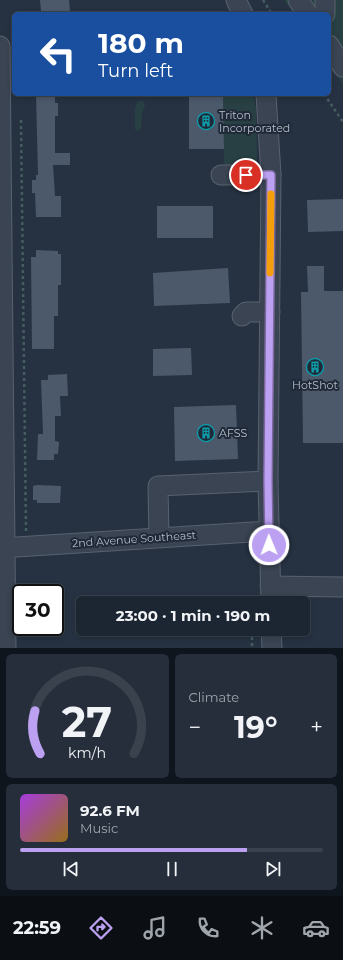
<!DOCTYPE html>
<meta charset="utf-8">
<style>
:root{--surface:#1c2632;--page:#252e3a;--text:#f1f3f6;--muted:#a0a5ac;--line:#3a434d;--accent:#bca0f2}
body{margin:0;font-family:Montserrat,sans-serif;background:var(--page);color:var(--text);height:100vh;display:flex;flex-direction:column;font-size:15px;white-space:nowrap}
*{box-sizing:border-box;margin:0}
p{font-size:13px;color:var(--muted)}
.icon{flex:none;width:22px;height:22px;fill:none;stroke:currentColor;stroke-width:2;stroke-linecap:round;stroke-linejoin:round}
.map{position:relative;height:648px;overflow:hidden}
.side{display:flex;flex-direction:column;gap:6px;padding:6px;background:#0f151c;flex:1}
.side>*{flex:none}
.banner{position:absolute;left:12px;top:12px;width:319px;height:84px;border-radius:6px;box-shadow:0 2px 6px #0003,0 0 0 1px var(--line);background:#1a4fa0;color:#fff;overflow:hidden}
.speed{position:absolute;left:12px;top:584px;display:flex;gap:8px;font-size:20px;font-weight:700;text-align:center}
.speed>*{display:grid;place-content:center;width:52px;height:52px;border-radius:50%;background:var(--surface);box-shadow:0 2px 6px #0003,0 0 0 1px var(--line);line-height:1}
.speed .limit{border:2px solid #111;border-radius:6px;background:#fff;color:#111}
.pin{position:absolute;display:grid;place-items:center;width:34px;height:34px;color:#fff;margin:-17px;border:2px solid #fff;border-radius:50%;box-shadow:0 1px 4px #0007}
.me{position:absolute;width:44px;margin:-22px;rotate:359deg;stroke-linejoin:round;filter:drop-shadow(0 0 3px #0008)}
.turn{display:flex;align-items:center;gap:14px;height:84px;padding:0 20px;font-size:18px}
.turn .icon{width:52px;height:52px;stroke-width:2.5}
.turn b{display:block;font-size:28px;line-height:34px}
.big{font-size:30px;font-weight:700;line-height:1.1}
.side .tile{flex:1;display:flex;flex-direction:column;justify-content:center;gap:6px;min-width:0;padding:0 14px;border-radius:6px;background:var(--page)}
.side .dial{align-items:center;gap:0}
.dial svg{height:104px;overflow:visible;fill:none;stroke:var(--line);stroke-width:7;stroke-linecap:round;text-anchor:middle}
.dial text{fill:var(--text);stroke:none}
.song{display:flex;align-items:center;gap:12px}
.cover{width:48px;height:48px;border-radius:6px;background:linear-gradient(135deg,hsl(280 70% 55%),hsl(40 70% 35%))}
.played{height:4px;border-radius:2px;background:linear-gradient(90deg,var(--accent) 75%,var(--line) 75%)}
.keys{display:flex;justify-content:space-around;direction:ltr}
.heat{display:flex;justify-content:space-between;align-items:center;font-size:22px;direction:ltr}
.side .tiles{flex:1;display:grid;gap:6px;grid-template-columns:1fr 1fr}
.tile:last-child{grid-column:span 2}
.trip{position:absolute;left:76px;top:596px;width:234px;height:40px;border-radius:6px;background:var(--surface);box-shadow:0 2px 6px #0003,0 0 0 1px var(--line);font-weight:700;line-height:40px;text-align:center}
.tab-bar{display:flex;height:64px;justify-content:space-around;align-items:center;background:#0b0f14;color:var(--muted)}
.tab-bar .icon{width:28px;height:28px}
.tab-bar .selected{color:var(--accent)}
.tab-bar b{font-size:18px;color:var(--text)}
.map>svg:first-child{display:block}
.green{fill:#284043}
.building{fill:#4c596b}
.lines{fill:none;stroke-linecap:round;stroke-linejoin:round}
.minor-casing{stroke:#58626f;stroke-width:21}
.path{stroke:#465d60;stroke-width:2.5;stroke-dasharray:3 3;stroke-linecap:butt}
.minor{stroke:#3a4452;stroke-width:19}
.route-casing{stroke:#7a689d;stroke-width:10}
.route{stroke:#bca0f2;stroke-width:7}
.slow{stroke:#f59e0b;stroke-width:7}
.labels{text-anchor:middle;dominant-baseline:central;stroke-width:4;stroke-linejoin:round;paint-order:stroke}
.poi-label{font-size:11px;fill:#b7bfcc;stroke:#1f2937;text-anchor:start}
.street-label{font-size:11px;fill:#b7bfcc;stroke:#1f2937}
</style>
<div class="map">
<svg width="343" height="648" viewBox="0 0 343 648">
<rect width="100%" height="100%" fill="#263242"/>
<g class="green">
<path d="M284,0H343V84L329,64V14H294Z"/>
<path d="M223,94H253L256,110L257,160L255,166H224Z"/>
<path d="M138,101H143L145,105L142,113L141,129L137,131L135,129V108Z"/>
</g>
<g class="building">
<path d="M40,0H69L70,11H61V13L49,14V11H41Z"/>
<path d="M36,94H55V103H58V116H55V153H70V165H53L55,196H61V217H36L35,193H32V180H36V175H38Z"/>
<path d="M189,94H223L224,149H189Z"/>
<path d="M343,199V231L308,232L307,200Z"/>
<rect x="157" y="206" width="56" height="32"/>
<path d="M36,250L58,251V254H61V285H58V316H54V349H32L31,257H36Z"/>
<path d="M307,266H324V291H343V443H303L301,292H308Z"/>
<path d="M228,268L230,303L154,306L153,273Z"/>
<path d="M191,348L192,375L153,376V349Z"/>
<path d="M67,374L68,396H60L61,416H55V441L59,442L58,454H54V460H37L38,434H43L41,380H48V375Z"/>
<path d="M236,405L238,459L175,461L174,407Z"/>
<path d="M37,485L61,486L60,503H37V500H33V486Z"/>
</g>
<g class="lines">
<g class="minor-casing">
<g id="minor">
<path d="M236,0L243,14"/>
<path d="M298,0L308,14"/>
<path d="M325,14V0"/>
<path d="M329,45L343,67"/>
<path d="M0,46L6,648"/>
<path d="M266,94L271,175L268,481L271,603"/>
<path d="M221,175H271"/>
<path d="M242,316L246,312H270"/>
<path d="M159,537L158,486L268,481"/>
<path d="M0,548L269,531"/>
<path d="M270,586L343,587"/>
<path d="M271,629L272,648"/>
</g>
</g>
<g class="path">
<path d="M263,0L272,14"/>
<path d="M324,94L343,122"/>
<path d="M21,120L26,531"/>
<path d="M252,637V648"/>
</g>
<use href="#minor" class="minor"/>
</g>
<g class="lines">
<g class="route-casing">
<path id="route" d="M246,175H271L268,481L269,545"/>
</g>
<use href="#route" class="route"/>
<path class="slow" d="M270,273L271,194"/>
</g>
<defs>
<g id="building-ring" transform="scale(0.9)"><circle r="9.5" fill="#1f2937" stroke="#0f9aa8" stroke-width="1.5"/><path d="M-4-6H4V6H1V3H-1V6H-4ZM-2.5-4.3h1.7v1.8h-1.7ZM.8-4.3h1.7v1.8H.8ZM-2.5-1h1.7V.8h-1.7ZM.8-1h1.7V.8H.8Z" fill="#0f9aa8"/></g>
</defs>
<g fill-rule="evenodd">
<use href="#building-ring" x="206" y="121"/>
<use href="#building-ring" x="315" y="367"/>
<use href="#building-ring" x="206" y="433"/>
</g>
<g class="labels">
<g class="poi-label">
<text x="219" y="115">Triton<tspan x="219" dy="13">Incorporated</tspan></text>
<text x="315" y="385" text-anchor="middle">HotShot</text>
<text x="219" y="433">AFSS</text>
</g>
<g class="street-label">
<text transform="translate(134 539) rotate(-4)">2nd Avenue Southeast</text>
</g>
</g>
</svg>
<div class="speed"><div class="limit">30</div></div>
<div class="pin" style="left:246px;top:175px;background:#d93025"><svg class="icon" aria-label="arrive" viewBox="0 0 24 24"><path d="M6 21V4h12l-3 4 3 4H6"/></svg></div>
<svg class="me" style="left:269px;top:545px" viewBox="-20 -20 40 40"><circle r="17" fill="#bca0f2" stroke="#fff" stroke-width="3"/><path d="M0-11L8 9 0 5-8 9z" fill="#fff"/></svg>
<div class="trip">23:00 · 1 min · 190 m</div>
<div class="banner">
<div class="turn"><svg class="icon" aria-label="left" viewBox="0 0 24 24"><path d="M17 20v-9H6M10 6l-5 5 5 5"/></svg><div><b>180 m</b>Turn left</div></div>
</div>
</div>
<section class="side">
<div class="tiles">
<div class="tile dial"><svg viewBox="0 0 100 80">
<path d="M14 69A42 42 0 1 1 86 69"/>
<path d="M14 69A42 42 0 0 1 10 36" stroke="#bca0f2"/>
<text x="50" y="56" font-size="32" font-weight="700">27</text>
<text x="50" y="72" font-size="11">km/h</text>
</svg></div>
<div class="tile"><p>Climate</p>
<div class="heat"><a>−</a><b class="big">19°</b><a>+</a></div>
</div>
<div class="tile">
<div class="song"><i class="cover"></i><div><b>92.6 FM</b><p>Music</p></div></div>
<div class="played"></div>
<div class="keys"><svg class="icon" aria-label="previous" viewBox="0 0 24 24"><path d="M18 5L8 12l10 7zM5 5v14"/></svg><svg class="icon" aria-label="pause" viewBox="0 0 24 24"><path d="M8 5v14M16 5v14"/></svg><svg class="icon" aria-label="next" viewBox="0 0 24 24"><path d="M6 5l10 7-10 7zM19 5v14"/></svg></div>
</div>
</div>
</section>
<nav class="tab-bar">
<b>22:59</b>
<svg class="icon selected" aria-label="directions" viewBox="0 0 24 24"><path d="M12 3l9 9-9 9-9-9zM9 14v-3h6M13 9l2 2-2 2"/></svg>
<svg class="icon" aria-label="music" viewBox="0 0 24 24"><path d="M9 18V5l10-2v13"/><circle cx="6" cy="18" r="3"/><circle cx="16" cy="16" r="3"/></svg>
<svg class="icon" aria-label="phone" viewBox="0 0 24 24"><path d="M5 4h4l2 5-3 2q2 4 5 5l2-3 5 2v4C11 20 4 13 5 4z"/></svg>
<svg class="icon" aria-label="climate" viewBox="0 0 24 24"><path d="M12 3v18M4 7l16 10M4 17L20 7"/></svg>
<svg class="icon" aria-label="car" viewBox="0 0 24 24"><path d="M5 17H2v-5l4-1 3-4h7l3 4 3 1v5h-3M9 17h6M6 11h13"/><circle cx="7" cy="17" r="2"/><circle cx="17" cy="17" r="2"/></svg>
</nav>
